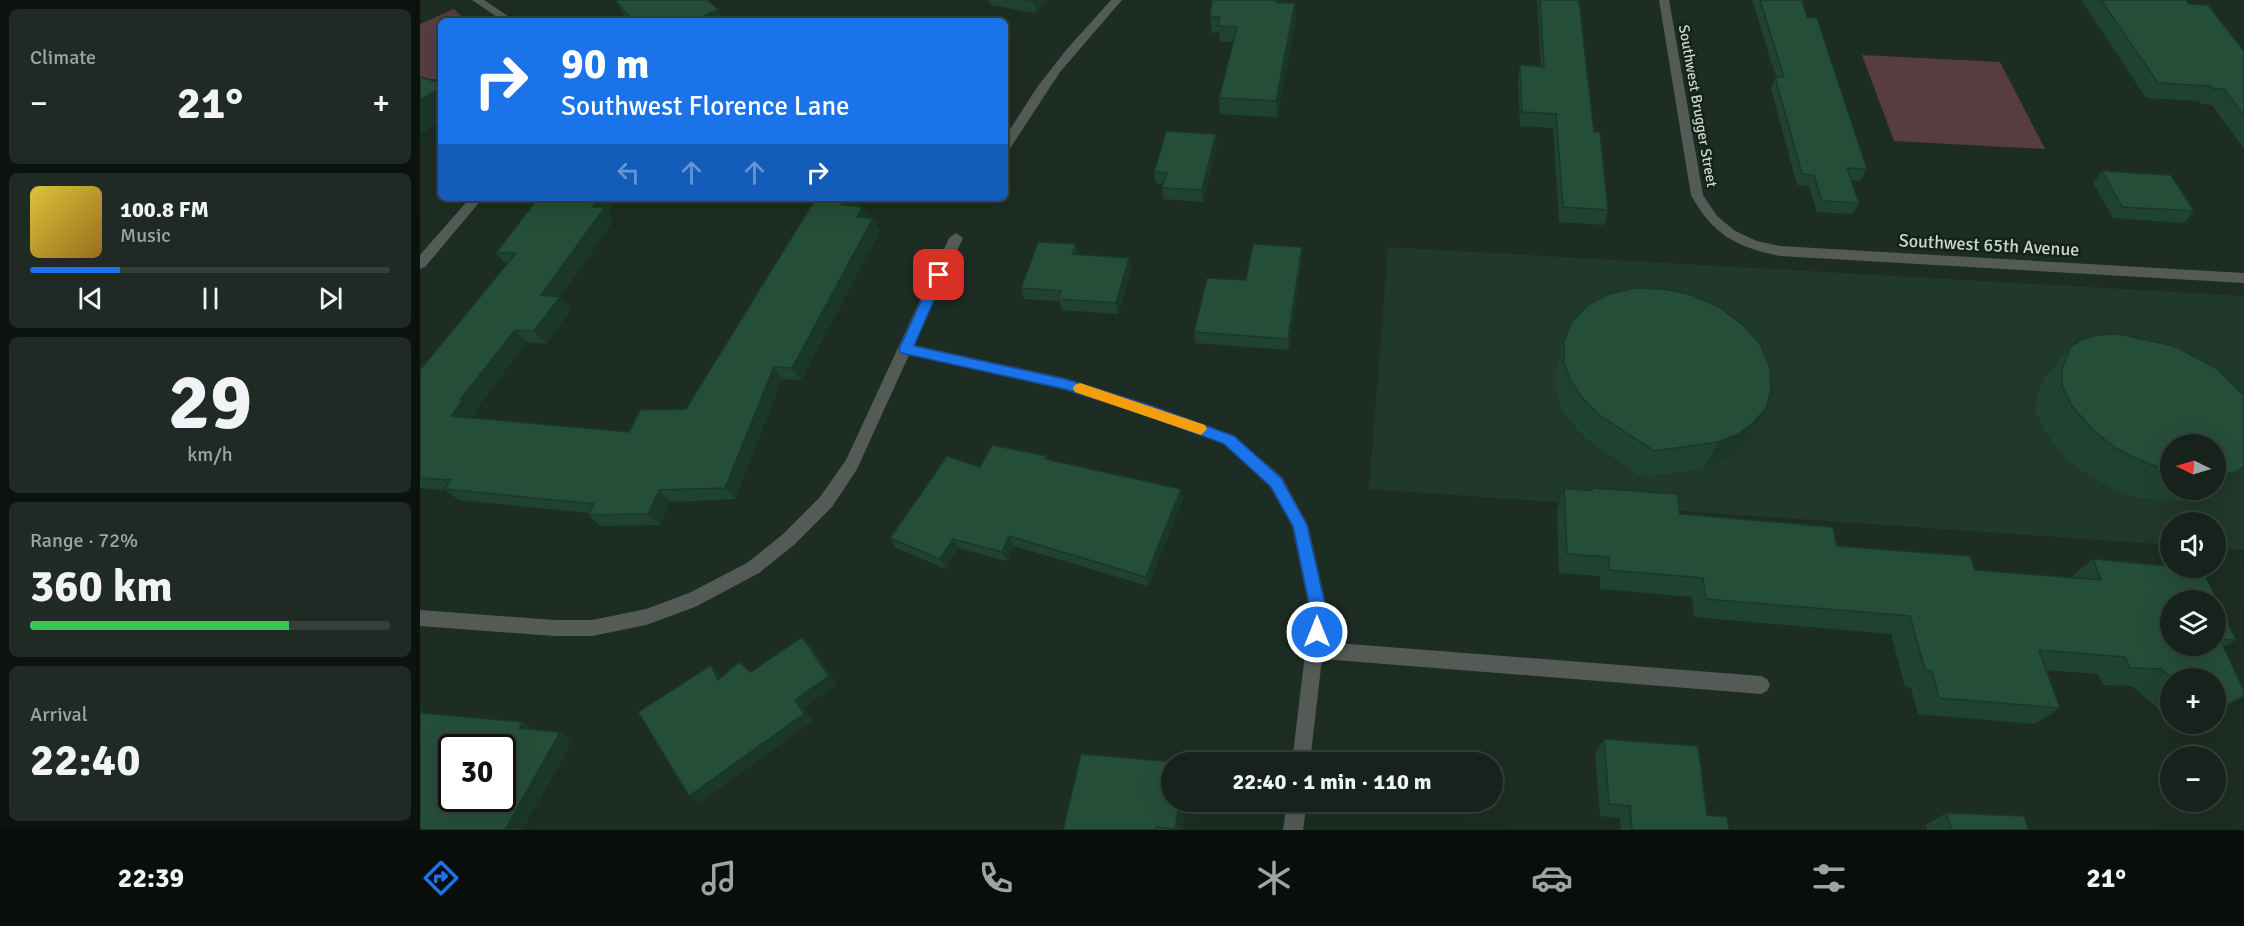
<!DOCTYPE html>
<meta charset="utf-8">
<style>
:root{--surface:#16221b;--page:#1f2a24;--text:#f1f3f6;--muted:#9ea4a3;--line:#353f3a;--accent:#1a73e8}
body{margin:0;font-family:Signika,sans-serif;background:var(--page);color:var(--text);height:100vh;display:flex;flex-direction:column;font-size:22px;white-space:nowrap}
*{box-sizing:border-box;margin:0}
p{font-size:20px;color:var(--muted)}
.icon{flex:none;width:33px;height:33px;fill:none;stroke:currentColor;stroke-width:2;stroke-linecap:round;stroke-linejoin:round}
.map{position:relative;flex:1;overflow:hidden}
.drawer{display:flex;flex-direction:column;gap:9px;padding:9px;background:#0c130f;width:420px}
.drawer>*{flex:none}
.guide{position:absolute;left:18px;top:18px;width:570px;height:183px;border-radius:9px;box-shadow:0 6px 24px #0002,0 0 0 2px var(--line);background:#1a73e8;color:#fff;overflow:hidden}
.needle{width:39px;rotate:275deg}
.buttons{position:absolute;left:1740px;top:434px;display:grid;gap:12px}
.buttons a{display:grid;place-items:center;width:66px;height:66px;border-radius:50%;background:var(--surface);box-shadow:0 6px 24px #0002,0 0 0 2px var(--line);font-size:30px}
.speed{position:absolute;left:18px;top:734px;display:flex;gap:12px;font-size:30px;font-weight:700;text-align:center}
.speed>*{display:grid;place-content:center;width:78px;height:78px;border-radius:50%;background:var(--surface);box-shadow:0 6px 24px #0002,0 0 0 2px var(--line);line-height:1}
.speed .limit{border:3px solid #111;border-radius:9px;background:#fff;color:#111}
.pin{position:absolute;display:grid;place-items:center;width:51px;height:51px;color:#fff;margin:-26px;border-radius:12px;box-shadow:0 3px 9px #0006}
.me{position:absolute;width:66px;margin:-33px;rotate:0deg;stroke-linejoin:round;filter:drop-shadow(0 0 4px #0008)}
.turn{display:flex;align-items:center;gap:21px;height:126px;padding:0 24px;font-size:27px}
.turn .icon{width:78px;height:78px;stroke-width:2.5}
.turn b{display:block;font-size:42px;line-height:51px}
.lanes{display:flex;align-items:center;height:57px;padding:0 24px;background:#0003;justify-content:center;gap:30px;direction:ltr}
.lanes .off{opacity:.35}
.big{font-size:45px;font-weight:800;line-height:1.1}
.drawer .card{flex:1;display:flex;flex-direction:column;justify-content:center;gap:9px;min-width:0;padding:0 21px;border-radius:9px;background:var(--page)}
.drawer .dial{align-items:center;gap:0}
.dial b{font-size:78px;line-height:1}
.song{display:flex;align-items:center;gap:18px}
.cover{width:72px;height:72px;border-radius:9px;background:linear-gradient(135deg,hsl(50 70% 55%),hsl(40 70% 35%))}
.played{height:6px;border-radius:3px;background:linear-gradient(90deg,var(--accent) 25%,var(--line) 25%)}
.keys{display:flex;justify-content:space-around;direction:ltr}
.heat{display:flex;justify-content:space-between;align-items:center;font-size:33px;direction:ltr}
.charge{height:9px;border-radius:4px;background:linear-gradient(90deg,#34c759 72%,var(--line) 0)}
.trip{position:absolute;left:741px;top:752px;width:342px;height:60px;border-radius:30px;background:var(--surface);box-shadow:0 6px 24px #0002,0 0 0 2px var(--line);font-weight:800;line-height:60px;text-align:center}
.tabs{display:flex;height:96px;justify-content:space-around;align-items:center;background:#090e0b;color:var(--muted)}
.tabs .icon{width:42px;height:42px}
.tabs .current{color:var(--accent)}
.tabs b{font-size:27px;color:var(--text)}
main{display:flex;flex:1;min-height:0}
.map>svg:first-child{display:block}
.built{fill:#21382c;fill-rule:evenodd}
.green{fill:#573d41}
.lines{fill:none;stroke-linecap:round;stroke-linejoin:round}
.minor{fill:#545b57;fill-rule:evenodd}
.wall{fill:#204331;fill-rule:evenodd}
.shaded-wall{fill:#1a3728}
.building{fill:#254e39;stroke:#1a3728;stroke-width:1.5;fill-rule:evenodd}
.route{fill:#1a73e8;stroke:#114b97;stroke-width:1.5}
.slow{fill:#f59e0b}
.labels{text-anchor:middle;dominant-baseline:central;stroke-width:5;stroke-linejoin:round;paint-order:stroke}
.far-street-label{font-size:15px;fill:#ccd6d0;stroke:#13231a}
.street-label{font-size:18px;fill:#ccd6d0;stroke:#13231a}
</style>
<main>
<section class="drawer">
<div class="card"><p>Climate</p>
<div class="heat"><a>−</a><b class="big">21°</b><a>+</a></div>
</div>
<div class="card">
<div class="song"><i class="cover"></i><div><b>100.8 FM</b><p>Music</p></div></div>
<div class="played"></div>
<div class="keys"><svg class="icon" aria-label="previous" viewBox="0 0 24 24"><path d="M18 5L8 12l10 7zM5 5v14"/></svg><svg class="icon" aria-label="pause" viewBox="0 0 24 24"><path d="M8 5v14M16 5v14"/></svg><svg class="icon" aria-label="next" viewBox="0 0 24 24"><path d="M6 5l10 7-10 7zM19 5v14"/></svg></div>
</div>
<div class="card dial"><b>29</b><p>km/h</p></div>
<div class="card"><p>Range · 72%</p><b class="big">360 km</b><div class="charge"></div></div>
<div class="card"><p>Arrival</p><b class="big">22:40</b></div>
</section>
<div class="map">
<svg width="1824" height="830" viewBox="0 0 1824 830">
<rect width="100%" height="100%" fill="#1d2d24"/>
<path class="built" d="M968,247L1824,296V550L1796,548V522H1750V545L949,489ZM1750,444H1796V489H1750Z"/>
<g class="green">
<path d="M34,9L46,21H21V78L0,81V24Z"/>
<path d="M1442,55L1580,62L1625,149L1474,141Z"/>
</g>
<g class="lines">
<g class="minor">
<path d="M52,0H64L95,21H83Z"/>
<path d="M691,0H702L640,72L589,150L585,151V137L618,86L647,49Z"/>
<path d="M1239,0H1249L1283,195L1297,216L1315,231L1337,241L1360,246L1824,273V283L1360,256C1316,247 1293,235 1271,195Z"/>
<path d="M50,198H63L5,267L0,269V255Z"/>
<path d="M536,233L543,238L494,345L645,378L733,406L814,436L862,477L888,525L908,613L904,642L1341,676L1347,679L1350,685L1347,691L1341,694L902,659L890,762H872L890,613L872,526L850,487L804,444L724,415L645,390L489,355L437,469L412,507L374,545L339,573L275,607L226,625L172,636H134L0,626V610L134,620H172L226,609L269,593L327,563L362,535L400,497L426,460L529,238Z"/>
<path d="M867,801H887L883,830H863Z"/>
</g>
</g>
<g class="wall">
<path d="M195,0L304,21H208Z"/>
<path d="M568,0H628L616,13L570,5Z"/>
<path d="M792,0H864L862,3L876,19L857,117L800,114L799,98L813,42H800L799,32L792,33L790,17Z"/>
<path d="M1117,0H1159L1174,132L1188,210L1184,225L1139,222L1133,128L1100,126L1098,80L1100,65L1121,66Z"/>
<path d="M1332,0H1382L1387,17L1447,169L1441,181L1431,180L1439,203L1433,214L1397,212L1389,186L1377,185L1351,88L1356,77Z"/>
<path d="M1663,0H1766L1769,4L1824,51V149L1792,105L1781,104L1779,101L1726,98L1662,1Z"/>
<path d="M797,145L783,202L744,199L742,188L743,184L736,183L734,172Z"/>
<path d="M1682,171L1774,211L1764,223L1693,218L1673,183Z"/>
<path d="M444,198L437,206L448,217L453,218L460,231L381,380L362,379L315,499L250,502L240,525L180,526L168,515L169,513L39,500L25,490L0,488V370L87,265L76,253L193,205L188,212L194,220L140,297L151,309L126,344L107,342L55,411L57,412L53,418L209,432L266,409Z"/>
<path d="M659,255L712,269L698,314L642,310L639,301L604,299L601,288Z"/>
<path d="M882,258L869,350L776,343L774,332L826,280Z"/>
<path d="M1144,341L1346,408L1330,435L1319,449L1303,461L1283,469L1222,477L1170,442L1154,426L1142,409L1136,391V369Z"/>
<path d="M1651,347L1824,396V468L1794,491L1782,498L1763,502L1719,498L1692,488L1668,475L1647,459L1626,433L1616,414L1617,396L1626,375ZM1750,444H1796V489H1750Z"/>
<path d="M627,456L628,460L763,499L728,586L594,546L587,561L538,548L526,569L476,548L470,538L560,467Z"/>
<path d="M1144,488L1171,491L1172,488L1260,514L1417,546L1555,570L1650,578L1673,559L1816,640L1750,678V719L1712,686L1683,685L1678,674L1626,670L1640,708L1615,724L1498,714L1491,688L1485,687L1471,634L1274,617L1272,597L1180,589V576L1139,573L1137,509Z"/>
<path d="M1756,723H1772L1762,728Z"/>
<path d="M1184,739L1287,815L1309,830H1201L1200,818L1180,816L1175,753Z"/>
<path d="M767,801L762,830H643Z"/>
<path d="M1526,813L1609,830H1507L1506,825Z"/>
</g>
<g class="shaded-wall">
<path d="M615,0H628L616,13L613,2Z"/>
<path d="M857,0H864L857,19L856,3Z"/>
<path d="M875,3L876,19L857,117L856,101Z"/>
<path d="M299,10L304,21H271Z"/>
<path d="M21,87V120L0,135V101Z"/>
<path d="M796,134L797,145L783,202L782,190Z"/>
<path d="M179,198H188L193,205L188,212L194,220L140,297L151,309L126,344L114,331L121,295L172,207Z"/>
<path d="M427,198H444L427,218L421,205Z"/>
<path d="M443,207L449,219L437,217Z"/>
<path d="M453,218L460,231L381,380L372,368Z"/>
<path d="M656,244L659,255L652,254Z"/>
<path d="M882,247V258L869,350L868,339Z"/>
<path d="M709,258L712,269L698,314L696,303Z"/>
<path d="M95,330L107,342L55,411L57,412L45,427L31,416L40,400Z"/>
<path d="M354,367L362,379L315,499L305,488Z"/>
<path d="M1346,408L1330,435L1319,449L1303,461L1283,469L1298,442Z"/>
<path d="M1824,467L1794,491L1782,498L1763,502L1780,489H1796V476Z"/>
<path d="M761,489L763,499L728,586L726,577Z"/>
<path d="M239,490L250,502L240,525L228,514Z"/>
<path d="M589,536L594,546L587,561L582,552Z"/>
<path d="M533,539L538,548L526,569L520,559Z"/>
<path d="M382,637L391,645L418,684L384,708L393,721L280,803L269,796L375,700Z"/>
<path d="M291,665L301,674L308,688L298,680Z"/>
<path d="M0,707L4,709L0,716Z"/>
<path d="M103,722L116,730L99,728Z"/>
<path d="M140,732L153,740L103,830H85Z"/>
<path d="M760,801H767L762,830H756Z"/>
</g>
<g class="building">
<path d="M195,0H288L299,10L271,21H213Z"/>
<path d="M601,0H615L613,2Z"/>
<path d="M792,0H857L856,3H875L856,101L799,98L817,27L798,26L800,17H790Z"/>
<path d="M1120,0H1159L1174,132H1180L1188,210L1143,207L1136,114L1102,112L1100,65L1124,67Z"/>
<path d="M1340,0H1382L1387,17L1397,18L1447,169L1427,168L1439,203L1402,201L1394,175L1382,174L1355,77H1364Z"/>
<path d="M1681,0H1766L1769,4L1788,5L1824,51V116L1804,89H1793L1791,86L1738,83Z"/>
<path d="M0,77L21,83V87L0,101Z"/>
<path d="M746,131L796,134L782,190L742,188L747,173L734,172Z"/>
<path d="M1682,171L1751,175L1774,211L1702,207Z"/>
<path d="M118,198H179L172,207H185L121,295L140,297L114,331L95,330L40,400H43L31,416L209,432L220,410L266,409L396,198H427L421,205L443,207L437,217L453,218L372,368L354,367L305,488L239,490L228,514L168,515L174,504L24,489L31,480L0,478V370L96,253H76Z"/>
<path d="M618,242L656,244L652,254L709,258L696,303L638,299L641,291L601,288Z"/>
<path d="M833,244L882,247L868,339L774,332L787,278L826,280Z"/>
<path d="M1215,288L1243,289L1272,295L1299,307L1322,324L1340,344L1350,367L1351,390L1346,408L1334,422L1318,434L1298,442L1234,451L1179,415L1163,399L1151,381L1144,363V341L1152,321L1168,305L1189,294Z"/>
<path d="M1699,334L1754,346L1796,368L1824,396V467L1816,472L1796,476V444H1750V472L1722,461L1697,449L1675,432L1652,406L1642,386V368L1651,347L1661,340L1678,335Z"/>
<path d="M572,445L627,456L625,459L761,489L726,577L589,536L582,552L533,539L520,559L470,538L527,456L560,467Z"/>
<path d="M1144,488L1172,491V488L1257,494L1260,514L1413,527L1417,546L1550,556L1555,570L1681,580L1673,559L1782,569L1816,640L1800,639L1824,691V696L1796,711V678H1751L1741,669L1710,668L1705,657L1619,650L1640,708L1519,698L1512,671L1505,670L1490,616L1286,599L1283,578L1189,570V557L1147,554ZM1750,600H1796V645H1750Z"/>
<path d="M382,637L409,676L375,700L384,714L269,796L218,712L291,665L298,680L319,662L331,672Z"/>
<path d="M0,713L103,722L99,728L140,732L85,830H0ZM32,747H82V798H32Z"/>
<path d="M1184,739L1278,746L1287,815L1307,817L1309,830H1212L1210,806L1189,804Z"/>
<path d="M661,754L756,762H752V801H760L755,829L736,827L735,830H643Z"/>
<path d="M1526,813L1604,816L1609,830H1532Z"/>
</g>
<path class="route" d="M519,271L525,275L494,346L645,379L732,406L814,436L861,478L887,525L907,613L902,637L897,639L891,637L889,632L891,613L873,526L851,487L804,444L724,414L645,389L481,353L479,349L513,275Z"/>
<path class="slow" d="M660,383L785,425L787,429L781,435L655,392L653,388L655,385Z"/>
<g class="labels">
<g class="far-street-label">
<text transform="translate(1278 106) rotate(80)">Southwest Brugger Street</text>
</g>
<g class="street-label">
<text transform="translate(1569 245) rotate(3)">Southwest 65th Avenue</text>
</g>
</g>
</svg>
<div class="buttons">
<a><svg class="needle" viewBox="-14 -14 28 28"><path d="M0-13l5 13h-10z" fill="#e53935"/><path d="M0 13l5-13h-10z" fill="#9ea4a3"/></svg></a>
<a><svg class="icon" aria-label="sound" viewBox="0 0 24 24"><path d="M4 9h4l5-4v14l-5-4H4zM17 9q2 3 0 6"/></svg></a>
<a><svg class="icon" aria-label="layers" viewBox="0 0 24 24"><path d="M12 4l9 5-9 5-9-5zM3 14l9 5 9-5"/></svg></a>
<a>+</a>
<a>−</a>
</div>
<div class="speed"><div class="limit">30</div></div>
<div class="pin" style="left:519px;top:275px;background:#d93025"><svg class="icon" aria-label="arrive" viewBox="0 0 24 24"><path d="M6 21V4h12l-3 4 3 4H6"/></svg></div>
<svg class="me" style="left:897px;top:632px" viewBox="-20 -20 40 40"><circle r="17" fill="#1a73e8" stroke="#fff" stroke-width="3"/><path d="M0-11L8 9 0 5-8 9z" fill="#fff"/></svg>
<div class="trip">22:40 · 1 min · 110 m</div>
<div class="guide">
<div class="turn"><svg class="icon" aria-label="right" viewBox="0 0 24 24"><path d="M7 20v-9h11M14 6l5 5-5 5"/></svg><div><b>90 m</b>Southwest Florence Lane</div></div>
<div class="lanes"><svg class="icon off" aria-label="left" viewBox="0 0 24 24"><path d="M17 20v-9H6M10 6l-5 5 5 5"/></svg><svg class="icon off" aria-label="ahead" viewBox="0 0 24 24"><path d="M12 20V5M6 11l6-6 6 6"/></svg><svg class="icon off" aria-label="ahead" viewBox="0 0 24 24"><path d="M12 20V5M6 11l6-6 6 6"/></svg><svg class="icon" aria-label="right" viewBox="0 0 24 24"><path d="M7 20v-9h11M14 6l5 5-5 5"/></svg></div>
</div>
</div>
</main>
<nav class="tabs">
<b>22:39</b>
<svg class="icon current" aria-label="directions" viewBox="0 0 24 24"><path d="M12 3l9 9-9 9-9-9zM9 14v-3h6M13 9l2 2-2 2"/></svg>
<svg class="icon" aria-label="music" viewBox="0 0 24 24"><path d="M9 18V5l10-2v13"/><circle cx="6" cy="18" r="3"/><circle cx="16" cy="16" r="3"/></svg>
<svg class="icon" aria-label="phone" viewBox="0 0 24 24"><path d="M5 4h4l2 5-3 2q2 4 5 5l2-3 5 2v4C11 20 4 13 5 4z"/></svg>
<svg class="icon" aria-label="climate" viewBox="0 0 24 24"><path d="M12 3v18M4 7l16 10M4 17L20 7"/></svg>
<svg class="icon" aria-label="car" viewBox="0 0 24 24"><path d="M5 17H2v-5l4-1 3-4h7l3 4 3 1v5h-3M9 17h6M6 11h13"/><circle cx="7" cy="17" r="2"/><circle cx="17" cy="17" r="2"/></svg>
<svg class="icon" aria-label="filters" viewBox="0 0 24 24"><path d="M4 7h16M4 17h16"/><circle cx="9" cy="7" r="2"/><circle cx="15" cy="17" r="2"/></svg>
<b>21°</b>
</nav>
